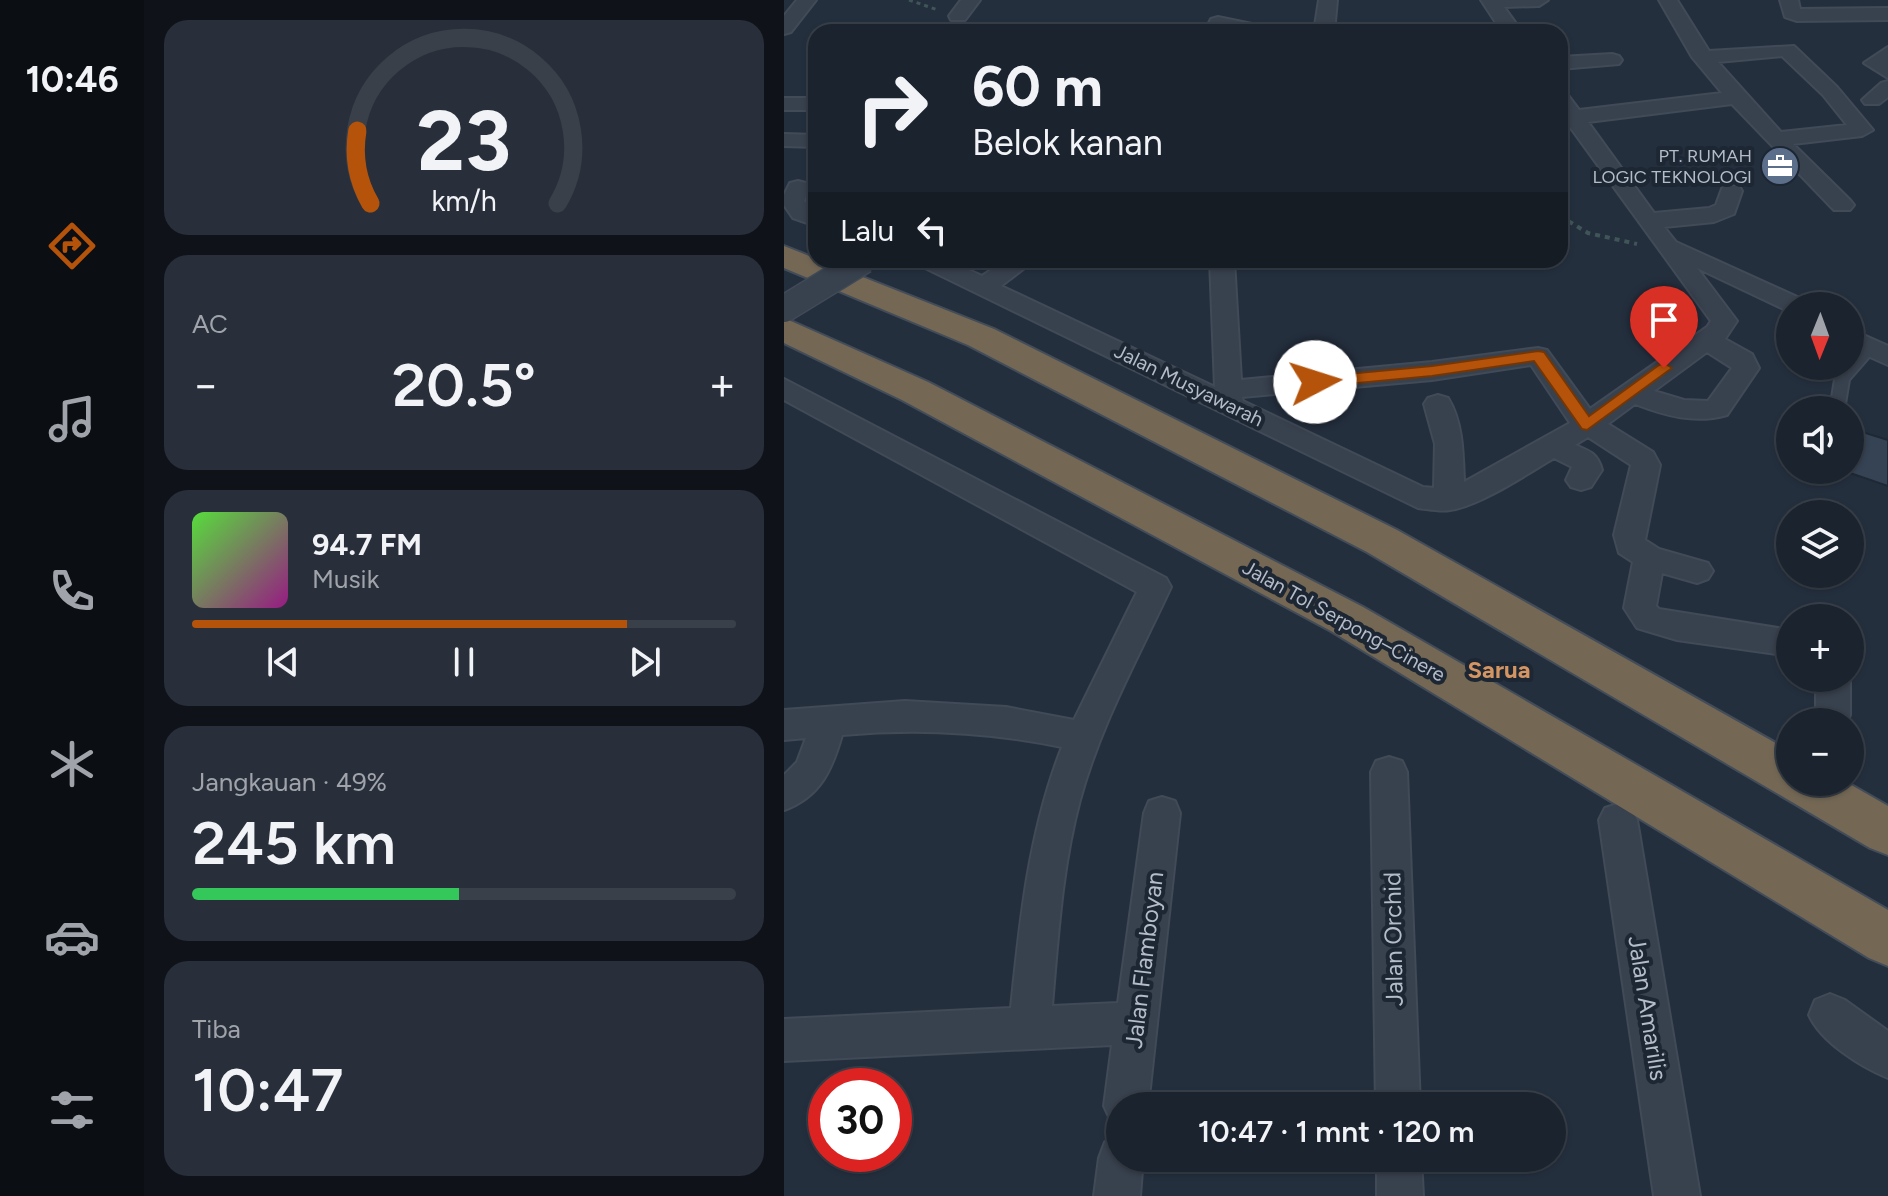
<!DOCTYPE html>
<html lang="id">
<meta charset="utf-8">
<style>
:root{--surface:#1b232e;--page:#282f3a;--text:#f1f3f6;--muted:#a0a4aa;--line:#39404a;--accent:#b45309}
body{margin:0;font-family:Figtree,sans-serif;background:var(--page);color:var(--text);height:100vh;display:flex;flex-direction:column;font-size:30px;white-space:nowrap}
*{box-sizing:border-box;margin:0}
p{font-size:26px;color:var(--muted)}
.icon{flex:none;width:44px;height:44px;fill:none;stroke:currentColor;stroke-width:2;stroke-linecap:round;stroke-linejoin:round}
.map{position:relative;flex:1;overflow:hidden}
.panel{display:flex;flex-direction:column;gap:20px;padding:20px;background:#0f1319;width:640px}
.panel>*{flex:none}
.banner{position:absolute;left:24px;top:24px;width:760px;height:244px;border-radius:24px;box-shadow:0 2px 6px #0004,0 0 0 2px var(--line);background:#1b232e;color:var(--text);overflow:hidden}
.needle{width:52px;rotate:181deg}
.fabs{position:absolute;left:992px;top:292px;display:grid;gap:16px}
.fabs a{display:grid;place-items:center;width:88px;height:88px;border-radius:50%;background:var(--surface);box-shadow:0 2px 6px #0004,0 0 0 2px var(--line);font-size:40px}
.speed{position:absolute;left:24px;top:1068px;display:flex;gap:16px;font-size:40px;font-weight:700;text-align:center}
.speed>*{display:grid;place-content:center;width:104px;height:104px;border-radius:50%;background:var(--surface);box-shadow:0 2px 6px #0004,0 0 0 2px var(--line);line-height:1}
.speed .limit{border:12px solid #d22;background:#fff;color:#111}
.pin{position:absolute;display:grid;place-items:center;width:68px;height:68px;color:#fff;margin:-82px -34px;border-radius:50% 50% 50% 0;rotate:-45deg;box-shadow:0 0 8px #0007}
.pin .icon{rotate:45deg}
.me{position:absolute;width:88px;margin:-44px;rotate:85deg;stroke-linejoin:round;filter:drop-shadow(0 0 6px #0008)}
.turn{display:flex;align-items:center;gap:28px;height:168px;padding:0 32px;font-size:36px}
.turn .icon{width:104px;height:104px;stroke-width:2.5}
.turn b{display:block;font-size:56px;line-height:68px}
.then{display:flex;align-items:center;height:76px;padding:0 32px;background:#0003;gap:16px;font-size:30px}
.big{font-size:60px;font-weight:600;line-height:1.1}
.panel .tile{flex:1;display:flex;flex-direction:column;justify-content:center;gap:12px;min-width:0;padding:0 28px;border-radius:24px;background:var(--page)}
.panel .dial{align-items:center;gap:0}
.dial svg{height:208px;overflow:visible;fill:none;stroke:var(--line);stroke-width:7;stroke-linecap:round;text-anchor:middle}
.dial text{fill:var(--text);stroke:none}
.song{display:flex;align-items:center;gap:24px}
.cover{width:96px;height:96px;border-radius:12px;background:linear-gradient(135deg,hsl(110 70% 55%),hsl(310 70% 35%))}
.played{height:8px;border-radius:4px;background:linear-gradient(90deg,var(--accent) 80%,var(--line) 80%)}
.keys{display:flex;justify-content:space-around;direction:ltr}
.heat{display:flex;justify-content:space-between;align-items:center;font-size:44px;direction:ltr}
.charge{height:12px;border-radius:6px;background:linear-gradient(90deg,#34c759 49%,var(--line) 0)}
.trip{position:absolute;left:322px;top:1092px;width:460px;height:80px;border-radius:40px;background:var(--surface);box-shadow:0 2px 6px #0004,0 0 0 2px var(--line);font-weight:600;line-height:80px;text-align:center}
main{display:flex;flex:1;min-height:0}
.dock{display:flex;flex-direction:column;width:144px;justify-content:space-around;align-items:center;background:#0b0e12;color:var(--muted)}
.dock .icon{width:56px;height:56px}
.dock .current{color:var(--accent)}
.dock b{font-size:36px;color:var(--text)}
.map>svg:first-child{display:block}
.building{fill:#364354;stroke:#1f2835;stroke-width:2}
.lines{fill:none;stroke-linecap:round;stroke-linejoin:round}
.service-casing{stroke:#414a57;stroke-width:4}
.minor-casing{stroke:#414a57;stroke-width:4}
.motorway-casing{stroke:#434c59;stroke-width:4}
.path-far1{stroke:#3f5557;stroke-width:3;stroke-dasharray:4 4;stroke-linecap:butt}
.path{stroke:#3f5557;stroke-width:4;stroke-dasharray:5 5;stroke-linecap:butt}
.service{fill:#38414e;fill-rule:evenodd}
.minor{fill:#38414e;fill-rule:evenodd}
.motorway{fill:#746855;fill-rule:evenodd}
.minor-bridge-casing{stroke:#414a57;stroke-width:29;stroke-linecap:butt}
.minor-bridge{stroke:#38414e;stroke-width:26}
.route{fill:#b45309;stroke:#753606;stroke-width:2}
.labels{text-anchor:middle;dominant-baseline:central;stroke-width:8;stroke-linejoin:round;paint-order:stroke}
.far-poi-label{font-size:18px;fill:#b4bcc9;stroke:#1d2633;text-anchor:end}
.street-label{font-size:20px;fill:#b4bcc9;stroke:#1d2633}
.quarter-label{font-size:24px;font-weight:bold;fill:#d59563;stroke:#1d2633}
.near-street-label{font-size:24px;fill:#b4bcc9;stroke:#1d2633}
</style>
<main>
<nav class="dock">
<b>10:46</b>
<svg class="icon current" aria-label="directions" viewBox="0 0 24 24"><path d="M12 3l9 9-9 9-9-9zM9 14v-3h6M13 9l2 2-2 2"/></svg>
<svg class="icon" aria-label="music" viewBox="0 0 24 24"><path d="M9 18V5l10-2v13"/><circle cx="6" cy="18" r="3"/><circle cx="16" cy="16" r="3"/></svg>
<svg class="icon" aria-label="phone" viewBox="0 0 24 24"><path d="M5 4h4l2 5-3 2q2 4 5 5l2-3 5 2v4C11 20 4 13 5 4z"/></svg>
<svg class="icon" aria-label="climate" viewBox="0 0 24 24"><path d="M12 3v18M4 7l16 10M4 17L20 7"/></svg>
<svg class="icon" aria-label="car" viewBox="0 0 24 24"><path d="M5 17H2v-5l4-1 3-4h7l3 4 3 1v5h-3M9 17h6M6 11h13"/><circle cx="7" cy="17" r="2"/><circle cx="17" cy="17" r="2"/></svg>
<svg class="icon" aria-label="filters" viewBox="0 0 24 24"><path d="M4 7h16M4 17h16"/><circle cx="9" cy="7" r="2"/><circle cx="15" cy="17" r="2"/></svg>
</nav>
<section class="panel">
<div class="tile dial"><svg viewBox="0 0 100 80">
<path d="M14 69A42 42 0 1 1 86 69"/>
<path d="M14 69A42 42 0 0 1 9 41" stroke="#b45309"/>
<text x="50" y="56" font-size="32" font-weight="700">23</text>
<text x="50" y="72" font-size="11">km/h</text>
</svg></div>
<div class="tile"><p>AC</p>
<div class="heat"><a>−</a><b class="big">20.5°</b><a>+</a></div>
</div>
<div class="tile">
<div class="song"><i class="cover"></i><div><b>94.7 FM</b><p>Musik</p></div></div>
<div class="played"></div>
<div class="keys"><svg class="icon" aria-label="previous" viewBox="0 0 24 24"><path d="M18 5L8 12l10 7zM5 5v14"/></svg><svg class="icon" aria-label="pause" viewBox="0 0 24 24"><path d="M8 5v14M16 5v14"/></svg><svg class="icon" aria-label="next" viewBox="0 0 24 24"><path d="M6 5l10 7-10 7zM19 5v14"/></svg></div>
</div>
<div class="tile"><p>Jangkauan · 49%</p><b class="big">245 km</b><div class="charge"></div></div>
<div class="tile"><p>Tiba</p><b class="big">10:47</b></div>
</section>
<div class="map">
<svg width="1104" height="1196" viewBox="0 0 1104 1196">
<rect width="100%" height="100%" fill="#242f3e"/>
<path class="building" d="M1072,430L1104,440V486L1066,473V443Z"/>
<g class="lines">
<g class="service-casing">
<g id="service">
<path d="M1086,344L1093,348L1065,380L1060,410H1046L1051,379L1062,366H1066V362L1081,345Z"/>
<path d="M1035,470H1049L1046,480H1036Z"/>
</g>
</g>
<g class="minor-casing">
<g id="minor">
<path d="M13,0H32L7,32L0,34V16Z"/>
<path d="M177,0H196L181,20H167L165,16Z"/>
<path d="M535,0H553L550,32H530Z"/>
<path d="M697,0H764L755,6L720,7L738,32H718Z"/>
<path d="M875,0H893L925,51L1010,46L1053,87L1089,130L1078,136L1009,144L1066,200L1070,205L1066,210H1050L948,104L804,122L870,213L925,208L932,205L939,186H955L958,191L950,214L930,222L880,227L892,242L1022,301L1026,306H1006L1004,311L913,268L953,321L941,339L968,354L975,368L943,415C911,424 882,416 851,404L824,424L869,452L876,465L861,540L875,549L924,563L929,571L924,579L913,583L878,573L872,606L875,609L1006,630V656L893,640L853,628L840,608L849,562L835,553L830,535L847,465L804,437L791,445C806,451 814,454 818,470L807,487L797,490L787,487L782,480L788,467L770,458C743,474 696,506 666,510C656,512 644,509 634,508L135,265L132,260H163L198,276L222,260H251L217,286L431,387L426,260H450L457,380L648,362L754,348L763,350L806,409L923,327L927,321L776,113V92L783,94L795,110L938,93L908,57ZM998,56L1039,95L1063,125L997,132L934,62ZM923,352L948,368L924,401L900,400L870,391ZM747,365L786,423L680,482C679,454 679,422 664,398L654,395L644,398L640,404L651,444L650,488L639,487L459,401L458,397L648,380Z"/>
<path d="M996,0H1014L1016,9L1104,8V20L1013,21L1001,17Z"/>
<path d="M434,17L488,28L491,32H451L427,27L425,23L427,19Z"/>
<path d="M1104,47V78L1080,63Z"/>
<path d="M828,54L835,56L838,60L835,64L776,69V57Z"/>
<path d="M1104,81V97L1095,104H1081L1078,100L1097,83Z"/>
<rect x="0" y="98" width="32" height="12"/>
<path d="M0,134L32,135V147L0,146Z"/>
<path d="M14,181L22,183L25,188L20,201L32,211V226L9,218L0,205V195L6,183Z"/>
<path d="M1066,329L1104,346V365L1066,348Z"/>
<path d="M0,379L382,578L387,587C354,658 316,726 296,800C278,867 274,937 268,1006L334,1003L360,813L365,801L378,797L391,801L396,813L364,1106H336V1125L327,1121L320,1106L328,1045L0,1061V1019L227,1008C236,919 245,831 278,747C205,732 133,728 58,735C48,770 36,797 0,810V775L13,762L22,738L0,740V710L121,701L222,707L290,720L353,592L0,400Z"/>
<path d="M1032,678H1066V715L1063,722H1035L1032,715Z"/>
<path d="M605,757L618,761L623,772L636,1106H592L587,772L592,761Z"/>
<path d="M834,804L847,808L853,820L916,1196H870L815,820L821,808Z"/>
<path d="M1046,994L1061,1000L1104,1031V1078C1077,1067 1037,1042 1025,1015L1031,1000Z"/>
<path d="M336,1136V1158H359L356,1196H310L315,1158L321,1142Z"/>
<path d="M593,1158H637L639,1196H593Z"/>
</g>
</g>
<g class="motorway-casing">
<g id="motorway">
<path d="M0,246L210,329L613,530L1006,751V782H1062L1104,806V855L1086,848L583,552L184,345L0,268Z"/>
<path d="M0,318L144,382L579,607L1104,910V966L1085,958L547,631L118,400L0,343Z"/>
</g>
</g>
<g class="path-far1">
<path d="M125,0L154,10"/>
<path d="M198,25L218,32"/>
</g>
<path class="path" d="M776,216L804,233L853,244"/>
<use href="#service" class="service"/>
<use href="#minor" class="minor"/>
<use href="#motorway" class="motorway"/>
<g class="minor-bridge-casing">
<path id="minor-bridge" d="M0,309L80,260"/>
</g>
<use href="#minor-bridge" class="minor-bridge"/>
</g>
<path class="route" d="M754,351L760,352L805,416L875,365L880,363L888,368L803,430L798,429L750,361L648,376L531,387L523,382L531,377L648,366Z"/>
<defs>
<g id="office-disc" transform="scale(2)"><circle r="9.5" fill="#5c6f8a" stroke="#1d2633"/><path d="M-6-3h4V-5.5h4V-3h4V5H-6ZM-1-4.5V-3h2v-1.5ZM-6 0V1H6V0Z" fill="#fff"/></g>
</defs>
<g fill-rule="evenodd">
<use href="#office-disc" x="996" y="166"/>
</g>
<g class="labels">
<g class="far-poi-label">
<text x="968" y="156">PT. RUMAH<tspan x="968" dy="21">LOGIC TEKNOLOGI</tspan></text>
</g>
<g class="street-label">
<text transform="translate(405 385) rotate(26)">Jalan Musyawarah</text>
<text transform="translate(560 621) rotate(29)">Jalan Tol Serpong–Cinere</text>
</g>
<g class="quarter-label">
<text x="715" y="669">Sarua</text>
</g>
<g class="near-street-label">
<text transform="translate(609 939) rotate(-91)">Jalan Orchid</text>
<text transform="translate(360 960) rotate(-83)">Jalan Flamboyan</text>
<text transform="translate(864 1008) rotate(81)">Jalan Amarilis</text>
</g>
</g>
</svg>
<div class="fabs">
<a><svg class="needle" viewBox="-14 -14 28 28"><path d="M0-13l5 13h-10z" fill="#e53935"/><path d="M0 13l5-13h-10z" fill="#a0a4aa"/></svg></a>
<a><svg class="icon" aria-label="sound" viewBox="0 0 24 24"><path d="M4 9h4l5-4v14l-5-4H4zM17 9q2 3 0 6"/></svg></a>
<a><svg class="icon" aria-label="layers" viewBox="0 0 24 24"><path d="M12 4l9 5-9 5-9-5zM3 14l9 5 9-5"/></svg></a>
<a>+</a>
<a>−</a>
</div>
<div class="speed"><div class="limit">30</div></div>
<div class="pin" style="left:880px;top:368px;background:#d93025"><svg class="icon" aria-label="arrive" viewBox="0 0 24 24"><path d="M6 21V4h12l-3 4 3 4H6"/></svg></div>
<svg class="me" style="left:531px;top:382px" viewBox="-20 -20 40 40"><circle r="19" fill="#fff"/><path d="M0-13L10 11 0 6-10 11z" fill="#b45309"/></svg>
<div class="trip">10:47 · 1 mnt · 120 m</div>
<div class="banner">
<div class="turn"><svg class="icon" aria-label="right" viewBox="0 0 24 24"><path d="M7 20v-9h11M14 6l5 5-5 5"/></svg><div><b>60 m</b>Belok kanan</div></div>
<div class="then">Lalu<svg class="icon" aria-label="left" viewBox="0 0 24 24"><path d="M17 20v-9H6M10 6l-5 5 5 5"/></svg></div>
</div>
</div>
</main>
